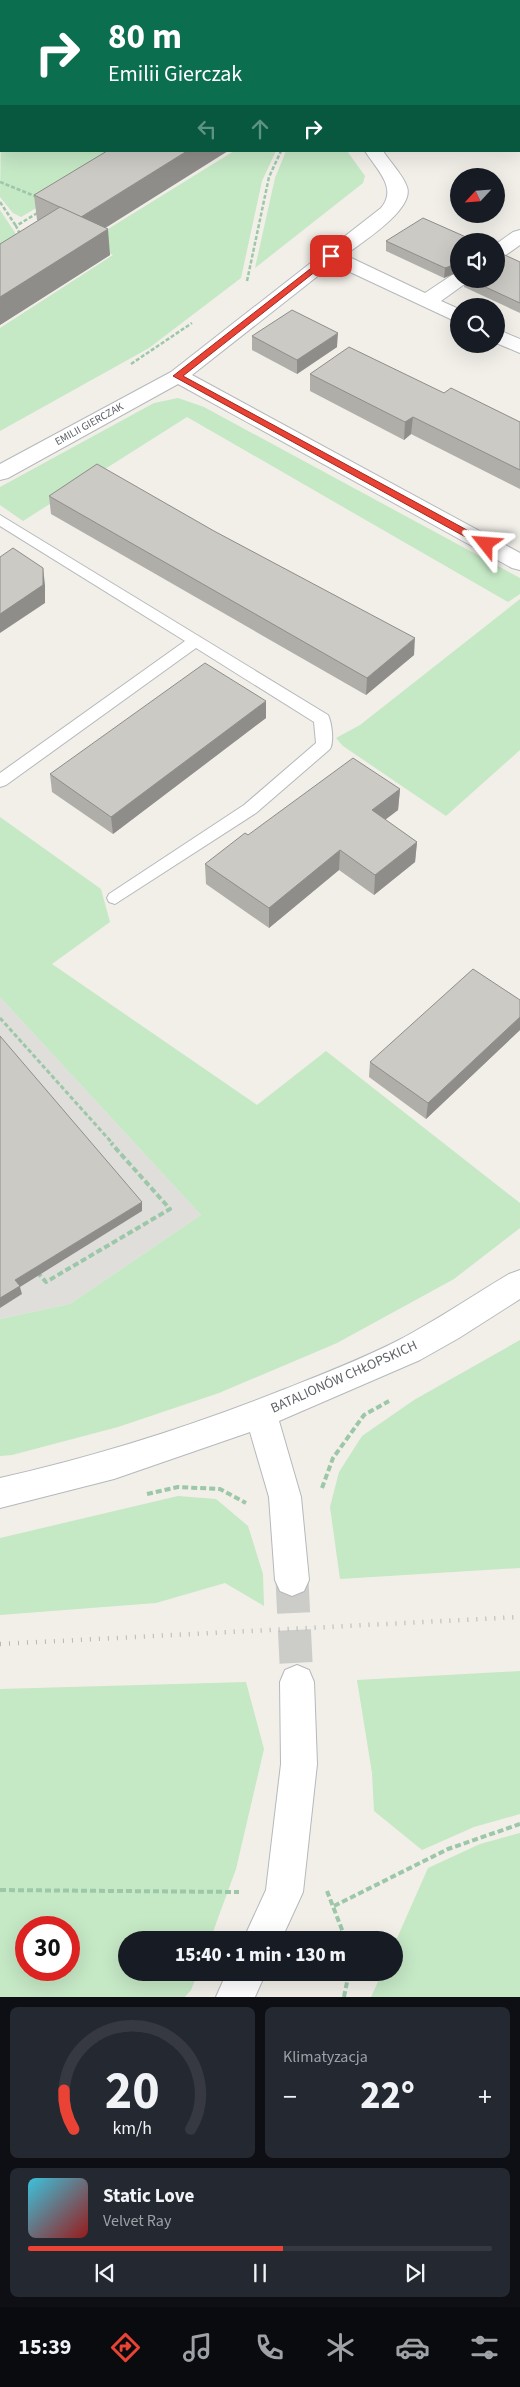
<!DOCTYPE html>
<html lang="pl">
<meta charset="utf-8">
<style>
:root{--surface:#171b24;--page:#242831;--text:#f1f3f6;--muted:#9ea1a6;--line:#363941;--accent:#ea4335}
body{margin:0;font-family:"Source Sans 3",sans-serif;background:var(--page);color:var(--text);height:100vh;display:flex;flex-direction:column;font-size:19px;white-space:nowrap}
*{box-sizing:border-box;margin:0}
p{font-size:16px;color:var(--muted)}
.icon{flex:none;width:28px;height:28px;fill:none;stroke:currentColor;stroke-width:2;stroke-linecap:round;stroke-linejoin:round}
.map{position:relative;height:1997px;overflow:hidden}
.sheet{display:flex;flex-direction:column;gap:10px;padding:10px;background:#0d0f14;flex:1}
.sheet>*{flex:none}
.hud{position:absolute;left:0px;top:0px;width:520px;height:152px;box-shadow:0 5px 20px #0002;background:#0b6e4f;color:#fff;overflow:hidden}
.needle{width:32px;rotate:244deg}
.controls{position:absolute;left:450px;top:168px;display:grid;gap:10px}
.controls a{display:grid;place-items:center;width:55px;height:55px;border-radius:50%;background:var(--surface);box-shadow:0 5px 20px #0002;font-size:25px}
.speed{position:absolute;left:15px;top:1916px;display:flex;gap:10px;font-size:25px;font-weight:700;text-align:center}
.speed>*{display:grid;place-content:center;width:65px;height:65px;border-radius:50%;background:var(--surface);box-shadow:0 5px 20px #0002;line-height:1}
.speed .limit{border:8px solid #d22;background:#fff;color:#111}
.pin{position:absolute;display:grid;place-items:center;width:42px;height:42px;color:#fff;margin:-21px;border-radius:10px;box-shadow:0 2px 8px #0006}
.me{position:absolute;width:55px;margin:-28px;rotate:298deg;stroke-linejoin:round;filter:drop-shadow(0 0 4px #0008)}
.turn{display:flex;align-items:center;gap:18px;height:105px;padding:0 25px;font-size:22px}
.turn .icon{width:65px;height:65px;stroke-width:2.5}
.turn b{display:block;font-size:35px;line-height:42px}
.lanes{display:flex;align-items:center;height:48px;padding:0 25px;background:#0003;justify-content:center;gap:25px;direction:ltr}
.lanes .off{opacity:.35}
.big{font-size:38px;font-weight:800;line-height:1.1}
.sheet .card{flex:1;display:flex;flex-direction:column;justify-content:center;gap:8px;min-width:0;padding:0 18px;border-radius:8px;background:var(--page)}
.sheet .dial{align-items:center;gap:0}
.dial svg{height:130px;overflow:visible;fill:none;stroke:var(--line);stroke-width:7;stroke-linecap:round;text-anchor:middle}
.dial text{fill:var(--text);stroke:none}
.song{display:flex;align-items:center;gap:15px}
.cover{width:60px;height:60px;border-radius:8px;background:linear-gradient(135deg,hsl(190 70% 55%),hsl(0 70% 35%))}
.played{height:5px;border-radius:2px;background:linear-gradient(90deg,var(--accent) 55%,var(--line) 55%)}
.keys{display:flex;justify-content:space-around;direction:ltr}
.heat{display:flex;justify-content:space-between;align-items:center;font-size:28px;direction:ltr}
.sheet .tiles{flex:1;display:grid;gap:10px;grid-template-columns:1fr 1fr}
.card:last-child{grid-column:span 2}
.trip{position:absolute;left:118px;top:1931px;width:285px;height:50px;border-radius:25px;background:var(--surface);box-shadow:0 5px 20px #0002;font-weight:800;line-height:50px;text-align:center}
.dock{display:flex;height:80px;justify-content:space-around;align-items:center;background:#090b0e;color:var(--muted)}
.dock .icon{width:35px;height:35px}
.dock .active{color:var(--accent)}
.dock b{font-size:22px;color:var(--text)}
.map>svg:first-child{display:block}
.industrial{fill:#e0deda}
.green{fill:#c5e8c5;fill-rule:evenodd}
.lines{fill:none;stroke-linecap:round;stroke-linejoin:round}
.street-tunnel{stroke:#ccccc8;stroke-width:33;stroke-dasharray:33 17;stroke-linecap:butt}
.lane-casing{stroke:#b5b8bc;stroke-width:2}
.street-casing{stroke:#b5b8bc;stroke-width:2}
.path-far2{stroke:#9cc7a9;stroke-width:2.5;stroke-dasharray:4 2;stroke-linecap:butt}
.path-far1{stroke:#9cc7a9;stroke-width:3;stroke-dasharray:4.5 2.5;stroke-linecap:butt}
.path{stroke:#9cc7a9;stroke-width:4;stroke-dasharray:6 3;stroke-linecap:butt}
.lane{fill:#fff;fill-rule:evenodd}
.street{fill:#fff;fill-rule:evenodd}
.rail{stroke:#b6b7b8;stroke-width:4.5;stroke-dasharray:1 8;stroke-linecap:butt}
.wall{fill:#afaea9}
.shaded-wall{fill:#8f8d8a}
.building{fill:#cccac5;stroke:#8f8d8a}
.route{fill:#ea4335;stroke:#982c22}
.labels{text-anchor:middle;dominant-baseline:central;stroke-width:5;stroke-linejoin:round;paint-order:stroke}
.far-street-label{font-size:11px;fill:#5f6368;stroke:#fff}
.street-label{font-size:14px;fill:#5f6368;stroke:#fff}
</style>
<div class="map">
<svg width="520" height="1997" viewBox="0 0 520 1997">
<rect width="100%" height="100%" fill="#f1efe8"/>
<path class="industrial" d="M0,997L201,1215L70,1304L0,1319Z"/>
<g class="green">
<path d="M1,138V151H133L21,217L13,213L0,197Z"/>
<path d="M234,151H276L262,181L241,278L149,348L0,431V328L113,255L87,242Z"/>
<path d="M286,151H347L365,176L363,183L255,268L275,178Z"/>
<path d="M0,210L16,234L14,244L0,256Z"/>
<path d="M178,398L204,407L520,578V594L508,602L187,417L23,521L0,505V487L154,403Z"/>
<path d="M520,599V750L446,816L343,746L336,738L360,725Z"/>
<path d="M0,817L101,889L110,922L52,964L257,1105L326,1051L520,1203V1228L454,1279L337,1343L219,1393L118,1427L12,1455L0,1456V1319L70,1304L201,1215L0,997Z"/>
<path d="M520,1340V1568L340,1579L330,1507L339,1472L362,1436L414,1400Z"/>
<path d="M178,1496L216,1499L248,1526L263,1574L264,1606L225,1583L156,1603L0,1615V1538Z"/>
<path d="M520,1671V1814L474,1827L422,1850L374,1811L372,1773L357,1680Z"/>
<path d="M246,1682L264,1749L236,1869L210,1940H126V1972L198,1973L191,1990L185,1997H0V1689ZM26,1928H69V1970H26Z"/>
<path d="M520,1833V1997H371L382,1973L394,1972V1945L428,1868L480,1844Z"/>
</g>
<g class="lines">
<path class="street-tunnel" d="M292,1580L297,1682"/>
<g class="lane-casing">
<path id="lane" d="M0,515L328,715C332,723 334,742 330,749L256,813L115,904L109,902L107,898L109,894L244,805L316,743L314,722L196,648L6,785L0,787V773L185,641L0,526Z"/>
</g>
<g class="street-casing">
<g id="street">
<rect x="250" y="0" width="17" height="1"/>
<path d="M365,151H383C390,162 403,175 407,187C415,209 361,243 345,255L425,293L452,275L459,273V279H469L466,283L441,301L459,309V323L333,264L192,375L520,553V570L512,568L178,384L8,478L0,480V464L171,372L381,208C398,188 377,170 365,151Z"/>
<path d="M520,230V245L503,257L496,259V244L513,232Z"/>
<path d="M496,329L520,339V353L496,343Z"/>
<path d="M520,1270V1299L459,1338L420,1360L279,1421L301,1497L309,1580L304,1591L292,1596L280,1591L275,1580L269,1497L250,1432L114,1479L0,1508V1478C98,1456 192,1426 285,1389C323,1374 362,1359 399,1340C437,1320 472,1296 509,1274Z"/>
<path d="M297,1665L309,1670L314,1682L317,1764L303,1892L281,1940H243L266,1890L281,1764L280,1682L285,1670Z"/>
<path d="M227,1972H266L255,1997H216Z"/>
</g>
</g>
<g class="path-far2">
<path d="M0,182L37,197"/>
<path d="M0,202L16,226"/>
<path d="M20,234L16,226L39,212"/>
<path d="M247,281L269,177L281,151"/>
<path d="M131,364L192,323"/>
</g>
<path class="path-far1" d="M0,1018L113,1144"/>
<g class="path">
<path d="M37,1272L46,1282L170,1209L111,1143"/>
<path d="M322,1488L333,1458L364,1415L389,1401"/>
<path d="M147,1494L178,1487L220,1489L246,1503"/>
<path d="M0,1890L239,1892"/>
<path d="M327,1891L346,1940"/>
<path d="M334,1906L448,1849L520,1824"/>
<path d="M344,1997L349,1972"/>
</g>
<use href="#lane" class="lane"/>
<use href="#street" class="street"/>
<path class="rail" d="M0,1644L520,1617"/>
</g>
<g class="wall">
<rect x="519" y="68" width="1" height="68"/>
<path d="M34,195L105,228L110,255L0,325V244L38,221L37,220Z"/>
<path d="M386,241H475L444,278L386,251Z"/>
<path d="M520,262V313L464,287V279H496Z"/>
<path d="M252,336L337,347L297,374L252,350Z"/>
<path d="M310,374L444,393L520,422V489L411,434L404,440L310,391Z"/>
<path d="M49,496L414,655L366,695L51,514Z"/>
<path d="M266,701V718L113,834L52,792L50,774Z"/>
<path d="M400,789L398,810L385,820L417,842L415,862L374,895L339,870L269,928L206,884L205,864Z"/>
<path d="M520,1000V1030L426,1119L369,1077L370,1062Z"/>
</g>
<g class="shaded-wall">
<path d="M1,103V125L0,126V104Z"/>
<path d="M187,151H228L83,242L81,217Z"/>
<path d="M108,229L110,255L0,325V297Z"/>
<path d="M459,263V272L444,278L445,268Z"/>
<path d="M338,333L337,347L297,374V360Z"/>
<path d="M413,417L411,434L404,440L405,422Z"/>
<path d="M43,568L45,585V603L0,633V614Z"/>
<path d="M415,638L414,655L366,695L367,678Z"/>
<path d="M266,701V718L113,834L111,817Z"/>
<path d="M400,789L398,810L370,831L372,810Z"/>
<path d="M417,842L415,862L374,895L375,875Z"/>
<path d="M340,850L339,870L269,928V908Z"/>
<path d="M520,1017V1030L426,1119L428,1103Z"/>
<path d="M142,1202V1211L20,1287L22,1294L0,1308V1298L15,1280Z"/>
</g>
<g class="building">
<path d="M164,0H201V1H161Z"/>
<path d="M1,66V103L0,104V67Z"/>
<rect x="519" y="68" width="1" height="57"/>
<path d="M107,151H187L81,217L34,195Z"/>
<path d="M60,207L108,229L0,297V244Z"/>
<path d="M423,218L475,241H459V263L445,268L386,241Z"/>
<path d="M496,251L520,262V303L468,279H496Z"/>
<path d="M292,310L338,333L297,360L252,336Z"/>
<path d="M349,347L444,393L451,388L520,422V470L413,417L405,422L310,374Z"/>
<path d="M97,464L214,531L415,638L367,678L49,496Z"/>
<path d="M13,548L43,568V585L0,614V557Z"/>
<path d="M205,663L266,701L111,817L50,774Z"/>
<path d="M353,758L400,789L372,810L417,842L375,875L340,850L269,908L205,864L245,833L248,835Z"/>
<path d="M473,969L520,1000V1017L428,1103L370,1062Z"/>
<path d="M0,1036L142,1202L15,1280L20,1286L0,1298Z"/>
</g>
<path class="route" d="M328,255L335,256L183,376L489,542V546H482L173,376Z"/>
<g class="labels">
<g class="far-street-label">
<text transform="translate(89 424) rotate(-29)">EMILII GIERCZAK</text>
</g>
<g class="street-label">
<text transform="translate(344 1377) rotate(-24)">BATALIONÓW CHŁOPSKICH</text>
</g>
</g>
</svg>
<div class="controls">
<a><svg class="needle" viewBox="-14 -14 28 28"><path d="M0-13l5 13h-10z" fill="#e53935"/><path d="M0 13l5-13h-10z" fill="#9ea1a6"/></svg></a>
<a><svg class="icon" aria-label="sound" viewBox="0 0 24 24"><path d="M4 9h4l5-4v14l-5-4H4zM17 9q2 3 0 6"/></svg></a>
<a><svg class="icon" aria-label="search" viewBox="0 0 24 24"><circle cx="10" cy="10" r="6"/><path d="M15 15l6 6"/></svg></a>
</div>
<div class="speed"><div class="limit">30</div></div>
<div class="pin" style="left:331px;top:256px;background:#d93025"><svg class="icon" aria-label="arrive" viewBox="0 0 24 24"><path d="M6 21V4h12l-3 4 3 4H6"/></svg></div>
<svg class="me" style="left:486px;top:544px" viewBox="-20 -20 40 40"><path d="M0-17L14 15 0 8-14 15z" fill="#ea4335" stroke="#fff" stroke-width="4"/></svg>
<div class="trip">15:40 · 1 min · 130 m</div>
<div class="hud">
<div class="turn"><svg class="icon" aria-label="right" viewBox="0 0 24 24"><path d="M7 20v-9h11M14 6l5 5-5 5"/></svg><div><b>80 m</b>Emilii Gierczak</div></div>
<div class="lanes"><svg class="icon off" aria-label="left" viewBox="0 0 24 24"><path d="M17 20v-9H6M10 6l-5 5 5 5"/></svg><svg class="icon off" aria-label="ahead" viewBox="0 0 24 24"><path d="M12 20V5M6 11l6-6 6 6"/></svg><svg class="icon" aria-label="right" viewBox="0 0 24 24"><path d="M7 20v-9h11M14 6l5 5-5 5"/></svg></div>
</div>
</div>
<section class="sheet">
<div class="tiles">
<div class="card dial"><svg viewBox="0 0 100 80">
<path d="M14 69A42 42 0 1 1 86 69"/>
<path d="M14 69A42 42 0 0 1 8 45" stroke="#ea4335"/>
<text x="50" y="56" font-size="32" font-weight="700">20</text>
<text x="50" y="72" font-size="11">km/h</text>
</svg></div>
<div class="card"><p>Klimatyzacja</p>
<div class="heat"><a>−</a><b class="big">22°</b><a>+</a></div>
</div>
<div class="card">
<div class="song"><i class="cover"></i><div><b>Static Love</b><p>Velvet Ray</p></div></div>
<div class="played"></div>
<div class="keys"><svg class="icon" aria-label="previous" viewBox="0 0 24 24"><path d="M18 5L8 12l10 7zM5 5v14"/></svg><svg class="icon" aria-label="pause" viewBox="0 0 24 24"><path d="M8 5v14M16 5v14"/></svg><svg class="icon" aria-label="next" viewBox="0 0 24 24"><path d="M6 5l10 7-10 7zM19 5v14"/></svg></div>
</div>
</div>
</section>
<nav class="dock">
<b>15:39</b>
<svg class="icon active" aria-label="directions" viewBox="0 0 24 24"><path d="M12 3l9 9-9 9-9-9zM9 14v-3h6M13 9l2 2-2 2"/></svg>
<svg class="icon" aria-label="music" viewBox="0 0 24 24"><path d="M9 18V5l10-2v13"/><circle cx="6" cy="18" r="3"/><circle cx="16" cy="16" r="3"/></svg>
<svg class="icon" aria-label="phone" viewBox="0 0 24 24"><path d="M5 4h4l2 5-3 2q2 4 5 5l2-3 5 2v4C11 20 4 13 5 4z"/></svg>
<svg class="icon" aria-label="climate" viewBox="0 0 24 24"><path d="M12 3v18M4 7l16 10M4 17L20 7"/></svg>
<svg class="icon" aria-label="car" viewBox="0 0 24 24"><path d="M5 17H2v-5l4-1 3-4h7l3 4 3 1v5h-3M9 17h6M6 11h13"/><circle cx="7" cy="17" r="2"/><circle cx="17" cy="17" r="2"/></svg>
<svg class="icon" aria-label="filters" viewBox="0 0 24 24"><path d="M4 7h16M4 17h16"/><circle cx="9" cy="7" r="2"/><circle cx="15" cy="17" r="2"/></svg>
</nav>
